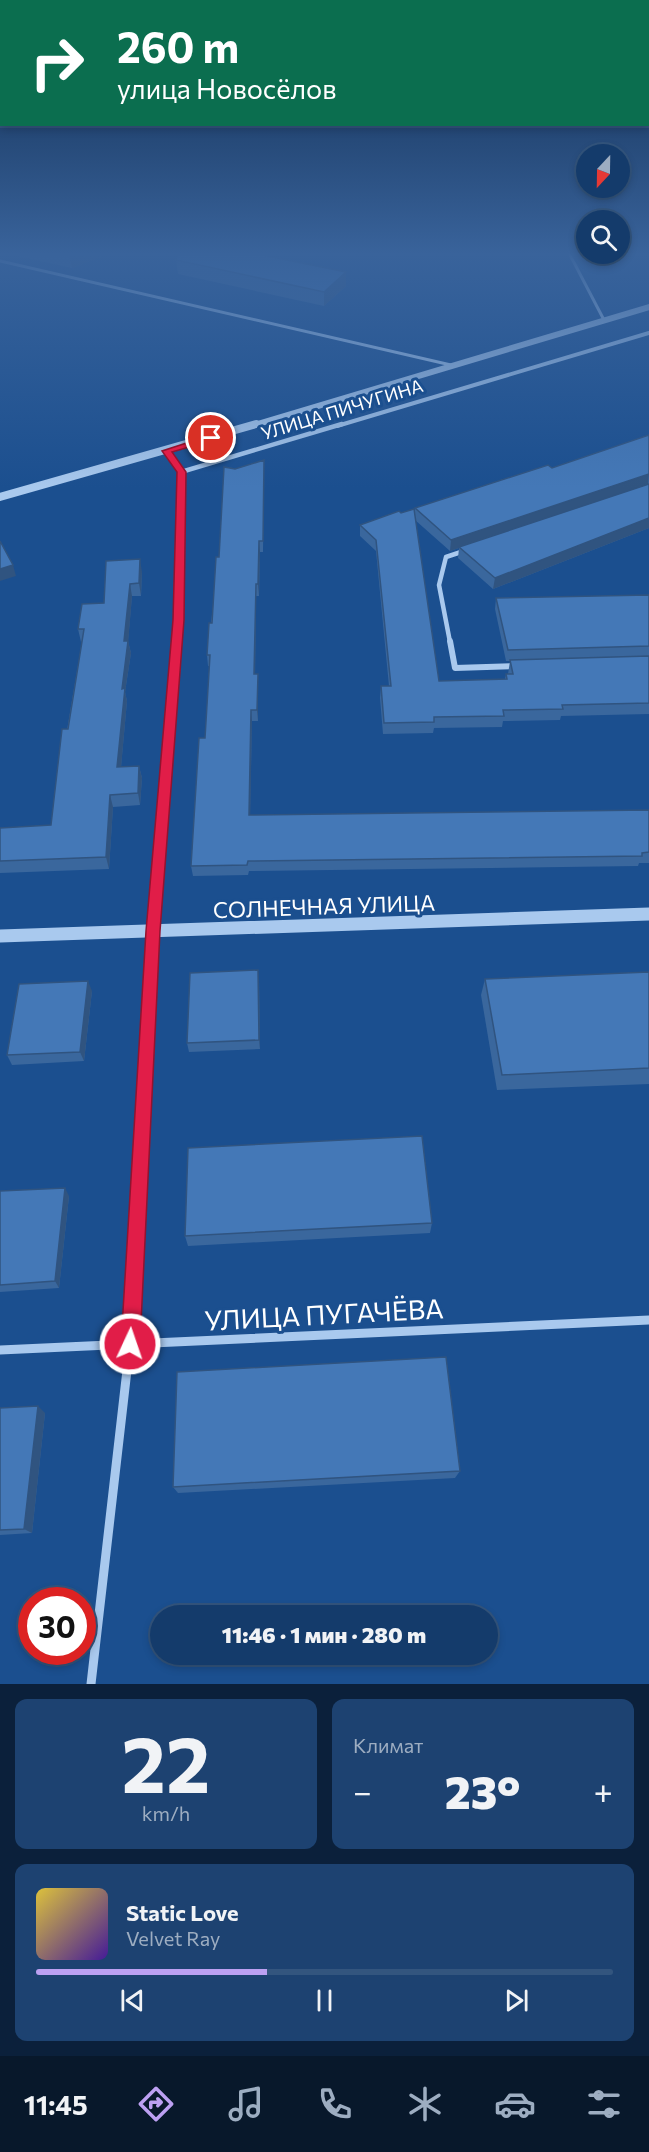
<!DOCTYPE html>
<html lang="ru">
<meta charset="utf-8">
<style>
:root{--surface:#143b6b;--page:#1d4271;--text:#f1f3f6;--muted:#9dadc1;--line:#33557e;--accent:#bca0f2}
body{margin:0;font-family:Commissioner,sans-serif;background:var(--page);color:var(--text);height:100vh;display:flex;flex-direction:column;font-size:22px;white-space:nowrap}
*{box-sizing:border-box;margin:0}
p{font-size:20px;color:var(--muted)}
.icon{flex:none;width:33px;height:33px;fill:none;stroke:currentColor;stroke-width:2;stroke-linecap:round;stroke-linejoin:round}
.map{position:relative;height:1684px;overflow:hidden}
.details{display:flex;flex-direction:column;gap:15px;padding:15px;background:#0b203b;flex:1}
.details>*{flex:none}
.top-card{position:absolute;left:0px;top:0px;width:650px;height:126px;box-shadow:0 3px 9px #0003,0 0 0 2px var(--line);background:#0b6e4f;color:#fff;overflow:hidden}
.needle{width:39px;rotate:202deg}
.controls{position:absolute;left:576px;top:144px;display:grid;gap:12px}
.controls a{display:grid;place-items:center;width:54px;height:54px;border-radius:50%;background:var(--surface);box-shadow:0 3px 9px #0003,0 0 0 2px var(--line);font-size:30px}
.speed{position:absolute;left:18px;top:1587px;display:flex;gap:12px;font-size:30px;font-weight:700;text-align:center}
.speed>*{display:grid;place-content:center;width:78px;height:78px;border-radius:50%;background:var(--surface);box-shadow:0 3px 9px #0003,0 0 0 2px var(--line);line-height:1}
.speed .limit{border:9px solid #d22;background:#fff;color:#111}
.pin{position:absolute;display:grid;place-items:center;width:51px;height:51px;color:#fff;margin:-26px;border:3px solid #fff;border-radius:50%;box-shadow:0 2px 6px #0007}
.me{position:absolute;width:66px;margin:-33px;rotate:3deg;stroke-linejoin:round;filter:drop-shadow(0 0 4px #0008)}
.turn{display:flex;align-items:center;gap:21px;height:126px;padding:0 18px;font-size:27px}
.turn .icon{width:78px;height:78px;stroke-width:2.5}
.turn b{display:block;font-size:42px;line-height:51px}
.big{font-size:45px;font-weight:800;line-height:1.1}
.details .widget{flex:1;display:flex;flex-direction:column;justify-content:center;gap:9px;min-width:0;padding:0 21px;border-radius:12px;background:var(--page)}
.details .dial{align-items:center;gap:0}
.dial b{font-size:78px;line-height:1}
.song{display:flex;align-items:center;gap:18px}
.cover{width:72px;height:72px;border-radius:9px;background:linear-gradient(135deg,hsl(50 70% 55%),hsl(260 70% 35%))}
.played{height:6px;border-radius:3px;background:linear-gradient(90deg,var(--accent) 40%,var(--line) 40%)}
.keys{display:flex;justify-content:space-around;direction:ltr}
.heat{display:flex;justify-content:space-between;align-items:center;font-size:33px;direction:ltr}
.details .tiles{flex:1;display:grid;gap:15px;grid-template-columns:1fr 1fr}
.widget:last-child{grid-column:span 2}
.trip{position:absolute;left:150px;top:1605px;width:348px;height:60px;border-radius:30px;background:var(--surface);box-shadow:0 3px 9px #0003,0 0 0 2px var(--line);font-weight:800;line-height:60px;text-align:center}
.menu{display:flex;height:96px;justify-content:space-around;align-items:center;background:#08182b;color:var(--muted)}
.menu .icon{width:42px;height:42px}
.menu .current{color:var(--accent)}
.menu b{font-size:27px;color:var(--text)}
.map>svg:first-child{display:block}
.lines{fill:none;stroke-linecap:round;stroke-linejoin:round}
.service{stroke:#a9c9ee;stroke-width:3}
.minor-far4{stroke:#a9c9ee;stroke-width:4}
.minor-far3{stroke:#a9c9ee;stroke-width:4.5}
.minor-far2{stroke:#a9c9ee;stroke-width:6}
.minor-far1{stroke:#a9c9ee;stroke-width:7}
.minor{stroke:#a9c9ee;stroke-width:9}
.tertiary-far3{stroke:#a9c9ee;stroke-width:6}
.tertiary-far2{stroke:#a9c9ee;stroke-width:8}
.tertiary-far1{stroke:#a9c9ee;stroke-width:10}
.tertiary{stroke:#a9c9ee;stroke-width:13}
.wall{fill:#3a679d}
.shaded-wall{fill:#305480}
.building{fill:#4478b7;stroke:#305480;stroke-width:1.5}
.route{fill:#e11d48;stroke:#92132f;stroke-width:1.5}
.labels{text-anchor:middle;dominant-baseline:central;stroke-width:6;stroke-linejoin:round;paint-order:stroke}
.far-street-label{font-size:18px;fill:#fff;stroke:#1b4f8f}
.street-label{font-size:22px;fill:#fff;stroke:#1b4f8f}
.near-street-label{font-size:27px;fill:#fff;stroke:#1b4f8f}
</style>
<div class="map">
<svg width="649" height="1684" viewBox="0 0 649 1684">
<rect width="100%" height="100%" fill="#1b4f8f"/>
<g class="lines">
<g class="service">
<path d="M569,253L604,320"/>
<path d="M0,261L451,365"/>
</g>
<path class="minor-far4" d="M337,426L649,333"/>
<g class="minor-far3">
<path d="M166,451L181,472L176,642"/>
<path d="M181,472L342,424"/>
<path d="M450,642L439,585L446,557L464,551"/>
</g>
<g class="minor-far2">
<path d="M450,641L455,668L517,666"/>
<path d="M154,914L176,641"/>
</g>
<path class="minor-far1" d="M135,1256L154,913"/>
<g class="minor">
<path d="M0,1350L649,1320"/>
<path d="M91,1684L130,1344L135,1254"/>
</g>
<path class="tertiary-far3" d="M251,426L649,307"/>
<path class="tertiary-far2" d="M0,497L256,424"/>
<path class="tertiary-far1" d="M642,914H649"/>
<path class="tertiary" d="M0,936L649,914"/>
</g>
<g class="wall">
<path d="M3,253H111L72,268Z"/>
<path d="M176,260L346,272V286L324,306L178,274Z"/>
<path d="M649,435V528L493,589L458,558L459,548L450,551L415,520L439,681L505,679L506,674H508L510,661H506L495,609L496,598L649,595V714L561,716L560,720L503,721L502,727L434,728L433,733L383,734L380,698L381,686H389L376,551L360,536V525L401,513L415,515V508L552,468Z"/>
<path d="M235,469L264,471L263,552H260L259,596H256L255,674H258V721H252L250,815L649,810V863H639L638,866L249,871L248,875L193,876L191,866L205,738L210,666H208L207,655L219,557Z"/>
<path d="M142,572L141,596H132L128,641L131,653L125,692L127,701L121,767L139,766L142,778L140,805L113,807L109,869L0,873V828L51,825L82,641L81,642L78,629L104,603Z"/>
<path d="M649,972V1084L497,1090L481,995L485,979Z"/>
<path d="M259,980L260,1049L189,1052L187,1043Z"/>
<path d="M92,991L84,1061L12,1065L7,1055Z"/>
<path d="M0,1191L69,1196L59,1288L0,1292Z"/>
<path d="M432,1223L430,1233L188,1246L185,1236Z"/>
<path d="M0,1408L45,1413L32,1533L0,1535Z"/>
<path d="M460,1471L455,1478L178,1493L173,1487Z"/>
</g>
<g class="shaded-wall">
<path d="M69,253H111L72,268Z"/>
<path d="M346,272V286L324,306V292Z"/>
<path d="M649,474L648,485L459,547V548L450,551L451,540Z"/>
<path d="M649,518V528L493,589L495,578Z"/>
<path d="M259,541L260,552L259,596L258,584Z"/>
<path d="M140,559L142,572L141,596L139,583Z"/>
<path d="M13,565L16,576L0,581V569Z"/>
<path d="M130,584L132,596L128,644V641L131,653L125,692L127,701L120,779L117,767L124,641Z"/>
<path d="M256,584V596L255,685L254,674Z"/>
<path d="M258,674V721L257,710Z"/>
<path d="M251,710L252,721L250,826L249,815Z"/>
<path d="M139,766L142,778L140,805L138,793Z"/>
<path d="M110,795L113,807L109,869L106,857Z"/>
<path d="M258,970L259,980L260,1049L259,1040Z"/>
<path d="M88,981L92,991L84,1061L80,1052Z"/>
<path d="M65,1188L69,1196L59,1288L55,1281Z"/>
<path d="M38,1406L45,1413L32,1533L24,1529Z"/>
</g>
<g class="building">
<path d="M178,253H253L346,272L324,292L176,260Z"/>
<path d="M649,435V474L451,540L415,508L548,465L552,468Z"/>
<path d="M264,460L263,541H259L258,584H256L254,674H258L257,710H251L249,815L649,810V852L642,853V856L248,861L247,865L191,866L199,738H205L210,655H207L209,623H212L216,557H219L224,467L235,469Z"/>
<path d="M649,484V518L495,578L459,547Z"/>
<path d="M414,509L439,681L507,679L506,674H513L510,660L649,656V703L562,705L563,709L503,710L504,716L434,717V722L384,723L381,686H391L376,540L360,525L399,511L401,513Z"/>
<path d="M0,541L13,565L0,569Z"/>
<path d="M140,559L139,583L130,584L124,641H128L122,689L125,688L117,767L139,766L138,793L110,795L106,857L0,861V828L51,825L62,729H68L84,629H78L82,604L104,603L106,561Z"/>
<path d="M649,595V646L508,650L496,598Z"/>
<path d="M258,970L259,1040L187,1043L190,973Z"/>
<path d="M649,972V1068L502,1075L485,979Z"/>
<path d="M88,981L80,1052L7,1055L19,984Z"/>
<path d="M422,1136L432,1223L185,1236L188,1148Z"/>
<path d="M65,1188L55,1281L0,1285V1191Z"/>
<path d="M446,1357L460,1471L173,1487L177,1372Z"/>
<path d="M38,1406L24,1529L0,1530V1408Z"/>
</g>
<linearGradient id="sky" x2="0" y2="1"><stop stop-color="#0f2b4f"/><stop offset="0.52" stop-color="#39639b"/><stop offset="1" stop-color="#39639b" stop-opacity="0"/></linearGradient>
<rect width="649" height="488" fill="url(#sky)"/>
<path class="route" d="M211,435L214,436V440L172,452L186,472L184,620L160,931L140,1344L137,1351L130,1354L123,1351L121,1344L146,931L173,620L177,472L162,451Z"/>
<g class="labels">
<g class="far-street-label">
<text transform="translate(342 409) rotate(-17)">УЛИЦА ПИЧУГИНА</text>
</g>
<g class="street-label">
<text transform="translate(324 906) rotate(-2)">СОЛНЕЧНАЯ УЛИЦА</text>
</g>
<g class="near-street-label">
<text transform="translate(324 1314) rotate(-3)">УЛИЦА ПУГАЧЁВА</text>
</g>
</g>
</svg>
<div class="controls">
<a><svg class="needle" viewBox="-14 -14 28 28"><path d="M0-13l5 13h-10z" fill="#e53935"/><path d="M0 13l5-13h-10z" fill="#9dadc1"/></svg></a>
<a><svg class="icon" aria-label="search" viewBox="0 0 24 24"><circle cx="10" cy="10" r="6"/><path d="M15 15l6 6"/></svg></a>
</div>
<div class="speed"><div class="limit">30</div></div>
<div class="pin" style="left:211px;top:438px;background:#d93025"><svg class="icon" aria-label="arrive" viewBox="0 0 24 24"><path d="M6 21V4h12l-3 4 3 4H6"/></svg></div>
<svg class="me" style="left:130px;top:1344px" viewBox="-20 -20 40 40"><circle r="17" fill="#e11d48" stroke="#fff" stroke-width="3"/><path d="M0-11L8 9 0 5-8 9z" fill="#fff"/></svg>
<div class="trip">11:46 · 1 мин · 280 m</div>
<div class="top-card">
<div class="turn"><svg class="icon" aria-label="right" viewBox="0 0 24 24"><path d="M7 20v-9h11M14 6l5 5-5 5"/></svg><div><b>260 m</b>улица Новосёлов</div></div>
</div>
</div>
<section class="details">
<div class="tiles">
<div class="widget dial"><b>22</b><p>km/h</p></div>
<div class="widget"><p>Климат</p>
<div class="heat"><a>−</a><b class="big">23°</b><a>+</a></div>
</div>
<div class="widget">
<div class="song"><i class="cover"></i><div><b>Static Love</b><p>Velvet Ray</p></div></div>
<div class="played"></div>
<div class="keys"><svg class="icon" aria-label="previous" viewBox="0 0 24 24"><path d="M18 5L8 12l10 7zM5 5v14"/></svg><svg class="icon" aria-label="pause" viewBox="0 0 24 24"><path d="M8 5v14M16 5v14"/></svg><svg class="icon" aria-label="next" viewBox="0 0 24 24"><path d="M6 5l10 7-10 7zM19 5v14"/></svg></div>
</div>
</div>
</section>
<nav class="menu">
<b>11:45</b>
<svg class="icon current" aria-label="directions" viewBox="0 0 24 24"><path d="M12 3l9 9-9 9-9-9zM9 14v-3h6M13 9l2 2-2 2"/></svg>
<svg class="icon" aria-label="music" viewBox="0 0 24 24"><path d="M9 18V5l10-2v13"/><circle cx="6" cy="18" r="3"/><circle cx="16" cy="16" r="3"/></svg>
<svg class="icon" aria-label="phone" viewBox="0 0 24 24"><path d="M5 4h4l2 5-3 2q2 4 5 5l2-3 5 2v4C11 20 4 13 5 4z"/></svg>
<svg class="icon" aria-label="climate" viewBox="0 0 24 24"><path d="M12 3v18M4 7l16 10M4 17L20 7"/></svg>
<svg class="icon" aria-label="car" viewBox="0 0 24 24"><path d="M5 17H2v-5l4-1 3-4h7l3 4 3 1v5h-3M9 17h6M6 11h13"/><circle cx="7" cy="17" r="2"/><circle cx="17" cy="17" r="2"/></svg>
<svg class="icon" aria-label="filters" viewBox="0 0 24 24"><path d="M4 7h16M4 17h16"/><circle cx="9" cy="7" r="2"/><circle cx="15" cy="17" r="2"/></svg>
</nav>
